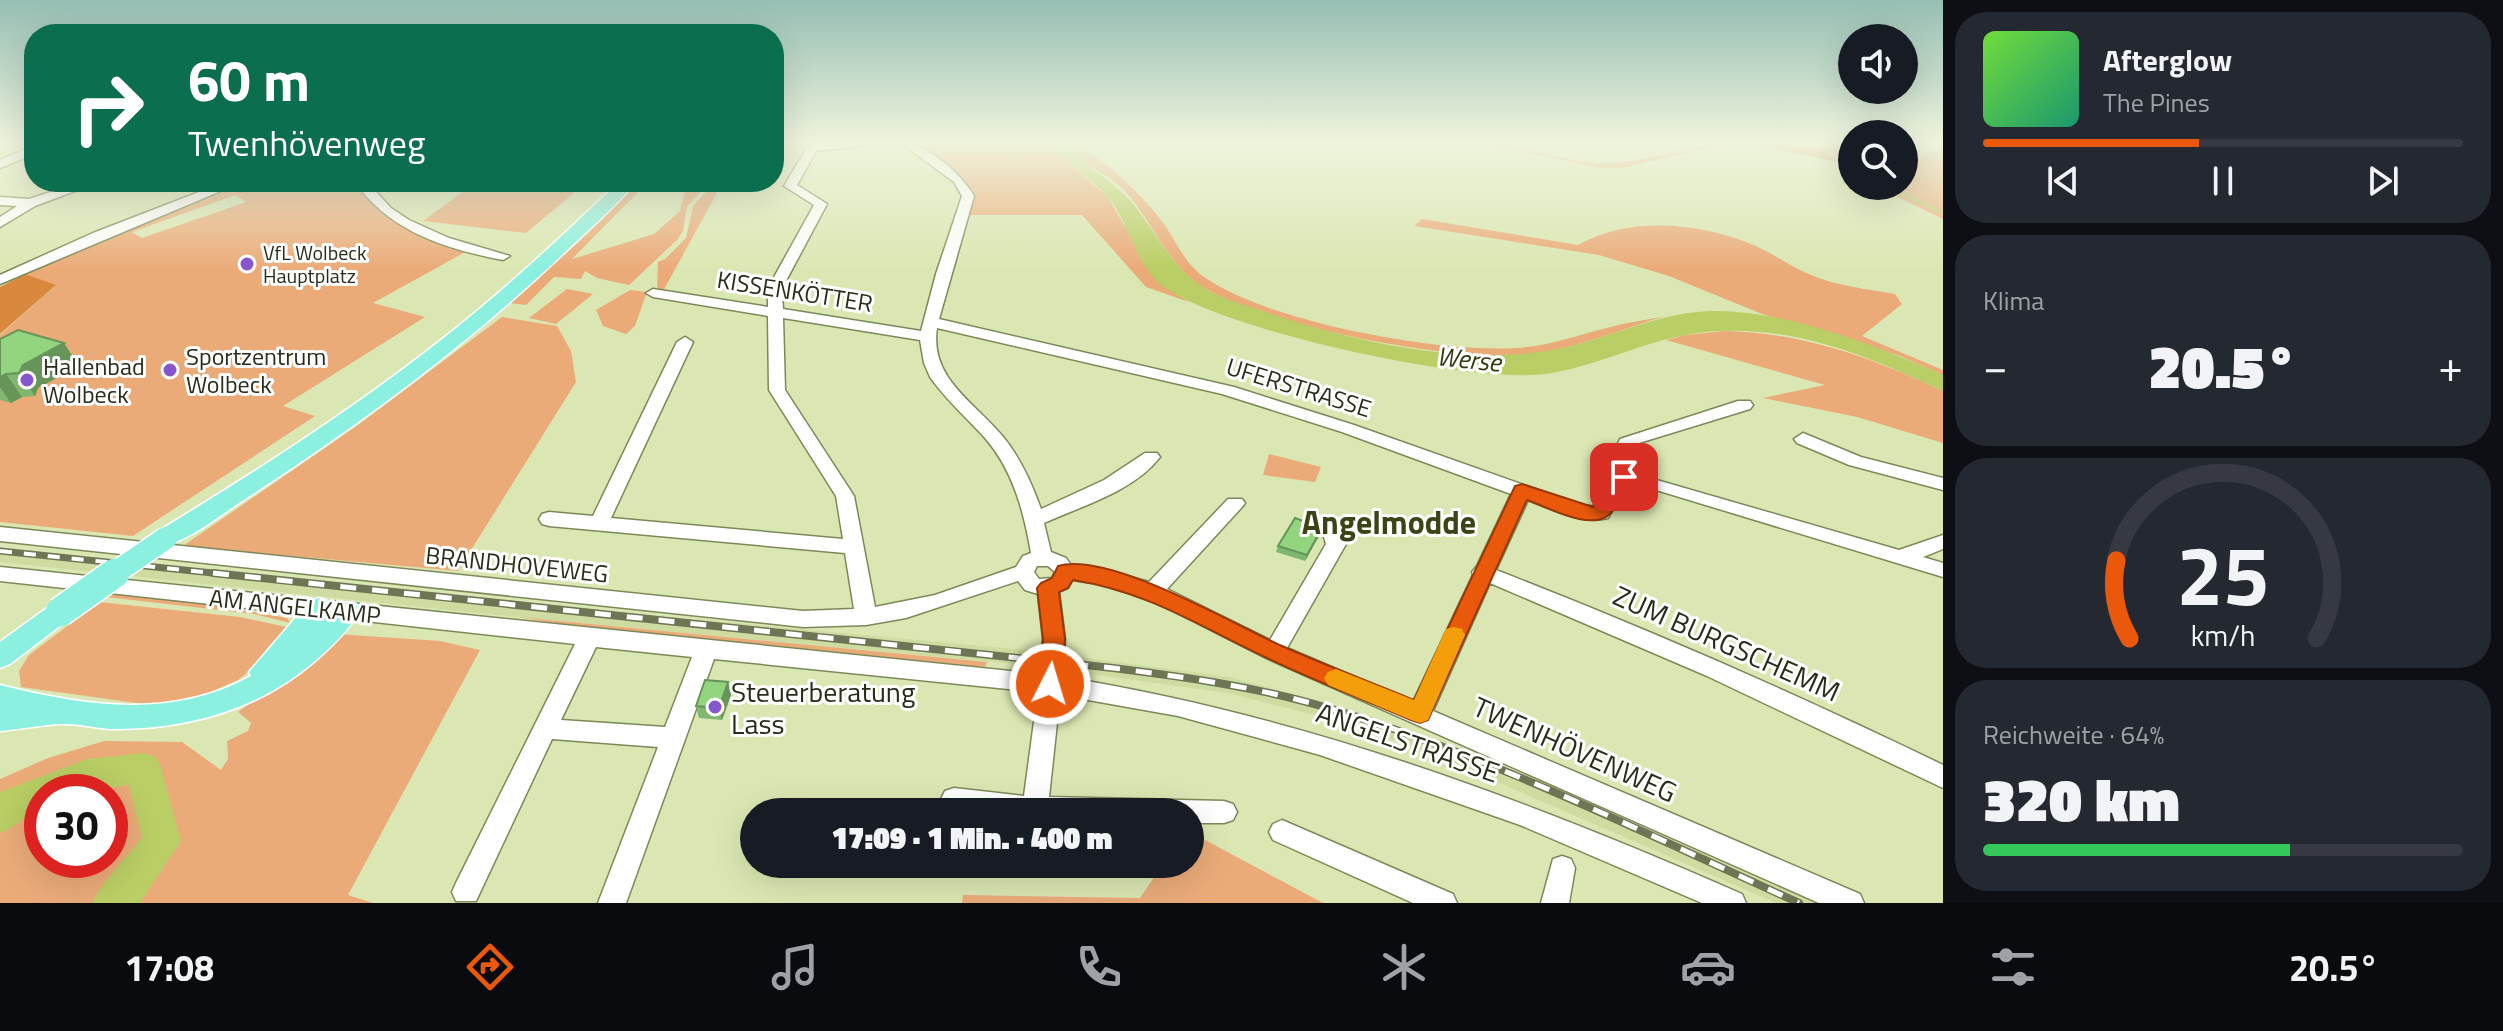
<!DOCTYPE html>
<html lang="de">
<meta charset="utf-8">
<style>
:root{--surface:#171b24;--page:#242831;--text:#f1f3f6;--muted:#9ea1a6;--line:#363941;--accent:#ea580c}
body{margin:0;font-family:"Titillium Web",sans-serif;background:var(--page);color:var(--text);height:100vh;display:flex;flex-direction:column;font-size:30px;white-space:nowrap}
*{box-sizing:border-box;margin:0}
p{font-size:26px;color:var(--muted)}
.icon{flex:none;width:44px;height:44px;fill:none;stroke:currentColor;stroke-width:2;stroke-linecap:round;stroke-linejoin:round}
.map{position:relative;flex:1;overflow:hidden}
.drawer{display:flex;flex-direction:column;gap:12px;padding:12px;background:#0d0f14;width:560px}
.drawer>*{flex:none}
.guide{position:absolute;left:24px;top:24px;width:760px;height:168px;border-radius:32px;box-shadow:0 8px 32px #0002;background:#0b6e4f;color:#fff;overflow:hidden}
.fabs{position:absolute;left:1838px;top:24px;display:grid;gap:16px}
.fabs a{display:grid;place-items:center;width:80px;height:80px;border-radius:50%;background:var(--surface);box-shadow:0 8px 32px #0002;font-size:40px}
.speed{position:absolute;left:24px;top:774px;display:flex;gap:16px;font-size:40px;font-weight:700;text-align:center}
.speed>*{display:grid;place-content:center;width:104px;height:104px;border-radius:50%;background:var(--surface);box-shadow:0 8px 32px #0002;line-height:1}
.speed .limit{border:12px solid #d22;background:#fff;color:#111}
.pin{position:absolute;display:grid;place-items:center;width:68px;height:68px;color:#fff;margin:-34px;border-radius:16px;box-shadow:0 4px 12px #0006}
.me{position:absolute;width:88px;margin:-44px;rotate:5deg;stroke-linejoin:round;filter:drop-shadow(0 0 6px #0008)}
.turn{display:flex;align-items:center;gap:28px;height:168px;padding:0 32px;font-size:36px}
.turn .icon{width:104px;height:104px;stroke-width:2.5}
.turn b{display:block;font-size:56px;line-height:68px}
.big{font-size:60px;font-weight:800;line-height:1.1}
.drawer .tile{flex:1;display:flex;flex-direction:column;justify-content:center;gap:12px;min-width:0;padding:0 28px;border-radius:32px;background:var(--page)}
.drawer .dial{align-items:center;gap:0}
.dial svg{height:208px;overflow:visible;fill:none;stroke:var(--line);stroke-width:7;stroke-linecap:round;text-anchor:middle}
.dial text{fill:var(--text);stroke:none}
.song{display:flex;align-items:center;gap:24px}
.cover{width:96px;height:96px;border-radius:12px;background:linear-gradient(135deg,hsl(100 70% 55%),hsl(160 70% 35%))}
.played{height:8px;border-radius:4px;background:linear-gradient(90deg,var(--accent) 45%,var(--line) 45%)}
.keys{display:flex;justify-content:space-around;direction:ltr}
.heat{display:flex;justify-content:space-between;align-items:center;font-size:44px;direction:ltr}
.charge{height:12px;border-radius:6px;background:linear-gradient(90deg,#34c759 64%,var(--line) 0)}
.trip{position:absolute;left:740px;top:798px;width:464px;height:80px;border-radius:40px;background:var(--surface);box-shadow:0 8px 32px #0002;font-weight:800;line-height:80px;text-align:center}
.tabs{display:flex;height:128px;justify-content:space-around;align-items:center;background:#090b0e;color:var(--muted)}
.tabs .icon{width:56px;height:56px}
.tabs .selected{color:var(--accent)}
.tabs b{font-size:36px;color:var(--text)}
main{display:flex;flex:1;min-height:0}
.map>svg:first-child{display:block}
.built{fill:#cedca1}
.green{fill:#ebab79;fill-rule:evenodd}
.forest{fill:#db883f}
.water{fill:#b9ce64}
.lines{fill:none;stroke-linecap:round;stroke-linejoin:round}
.stream{stroke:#b9ce64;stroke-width:3}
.river{fill:#b9ce64;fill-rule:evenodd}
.minor-casing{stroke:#7d8858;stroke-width:3}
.major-casing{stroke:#fff;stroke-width:3}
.minor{fill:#fff;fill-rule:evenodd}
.major{fill:#8bf0df;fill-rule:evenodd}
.rail-far1-casing{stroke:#6e7555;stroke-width:7}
.rail-casing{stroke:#6e7555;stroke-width:8}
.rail-far1{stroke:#fff;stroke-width:4;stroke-dasharray:12;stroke-linecap:butt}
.rail{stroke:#fff;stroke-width:5;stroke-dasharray:16;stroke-linecap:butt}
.major-bridge-far1-casing{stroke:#fff;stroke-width:25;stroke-linecap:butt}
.major-bridge-casing{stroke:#fff;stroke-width:32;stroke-linecap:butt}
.major-bridge-far1{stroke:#8bf0df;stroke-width:22}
.major-bridge{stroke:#8bf0df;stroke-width:29}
.wall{fill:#7eb76d}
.shaded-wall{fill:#679559}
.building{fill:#93d57f;stroke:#679559;stroke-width:2}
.route{fill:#ea580c;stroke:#983908;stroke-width:2}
.slow{fill:#f59e0b}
.poi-dot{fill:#8656cf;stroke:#fff;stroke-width:3}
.labels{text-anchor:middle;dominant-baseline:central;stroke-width:6;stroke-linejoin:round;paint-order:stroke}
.far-poi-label{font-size:20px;fill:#282d19;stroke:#fff;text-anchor:start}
.street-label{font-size:24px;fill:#282d19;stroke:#fff}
.poi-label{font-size:24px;fill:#282d19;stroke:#fff;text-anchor:start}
.water-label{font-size:26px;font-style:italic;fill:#323a0d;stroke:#fff}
.near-street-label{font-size:28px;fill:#282d19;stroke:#fff}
.near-poi-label{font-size:28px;fill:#282d19;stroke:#fff;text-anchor:start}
.district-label{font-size:32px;font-weight:bold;fill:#3b4415;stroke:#fff}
</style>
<main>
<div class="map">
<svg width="1943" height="903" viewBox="0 0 1943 903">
<rect width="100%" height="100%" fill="#dbe7b3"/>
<path class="built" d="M0,547L500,601L1026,650L1229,677L1347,708L1440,740L1818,903H1776L1437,756L1342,722L1228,693L1025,665L495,615L0,562Z"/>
<g class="green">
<path d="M914,143H1051L1052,148L1107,196L1158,282L1189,302L1146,287L1082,215H969L973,190L963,179Z"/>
<path d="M1070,143H1093L1085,148C1115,171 1141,193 1164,224C1177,242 1184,263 1204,277C1268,322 1437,353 1516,348C1550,346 1578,335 1611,327C1628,322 1647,320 1665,316C1614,332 1565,353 1512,356C1442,359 1249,324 1194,281C1164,257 1150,218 1124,190C1108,173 1079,165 1070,143Z"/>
<path d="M1482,143C1522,143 1558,161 1597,163C1641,166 1687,143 1731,143L1622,168H1600Z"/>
<path d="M1943,147V219L1875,186H1904V160Z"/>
<path d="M246,182H361L386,209L469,250L373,303L425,317L283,406L315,416L133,536L0,522V335L55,286L25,274L97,241ZM235,195L246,202L142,238L132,232Z"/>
<path d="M476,182H587L526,233L423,221Z"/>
<path d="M635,182H648L572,259L654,234L680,211L687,182H709L687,207L683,231L677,240L629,285L597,278L585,271L581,279L554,277L526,305L509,303Z"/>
<path d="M715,182H723L663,291L657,290L658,262L665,259L686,238L693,206Z"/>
<path d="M1422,219L1578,245C1631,215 1702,223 1756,246C1775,255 1792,267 1811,275C1836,286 1868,289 1895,294L1902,304L1862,336L1943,370V375L1900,356L1762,314L1669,276L1599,255L1414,226Z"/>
<path d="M567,289L593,294L556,324L529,318Z"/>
<path d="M630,290L647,292L635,326L626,334L603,326L596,310Z"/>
<path d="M502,317L557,326L571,351L576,382L458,571L183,546L358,425Z"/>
<path d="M1724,331C1801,332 1874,358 1943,391V443L1857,417L1763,398L1825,385L1666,340L1686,335Z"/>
<path d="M1269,454L1321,467L1315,482L1263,475Z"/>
<path d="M111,594L222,606L287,618L290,623L254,614L106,597Z"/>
<path d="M99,602L240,617L291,628L254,667L238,680L197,698L151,705L21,687L19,671L29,655Z"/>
<path d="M517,617L987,662L985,667L583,627Z"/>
<path d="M336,634L440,641L480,650L348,895L373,903H0V779L48,758L104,741L182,742L221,770L228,759L227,741L248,731L251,723L238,712L303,665ZM42,792H110V860H42Z"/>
<path d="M1190,832L1323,903H962L963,895L1140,898L1163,864H1190Z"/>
</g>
<g class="forest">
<path d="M1747,143H1852V165Z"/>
<path d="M25,274L56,285L0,334V287Z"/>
</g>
<path class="water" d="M1051,143H1070C1079,165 1118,183 1134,205C1154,230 1169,261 1194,281C1213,296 1237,303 1260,310C1345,340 1456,365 1546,351C1602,343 1652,313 1710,311C1783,309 1877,346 1943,375V391C1888,365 1821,336 1759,332C1735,330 1709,330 1686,335C1641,343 1598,365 1552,373C1481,387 1216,330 1160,284C1135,263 1129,221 1107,196C1091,179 1070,164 1052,148Z"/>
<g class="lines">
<g class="stream">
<path d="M1810,143L1852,166"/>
<path d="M1885,186L1943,213"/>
</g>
<path class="river" d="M143,753L156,757L161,768L181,841L140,903H92C101,883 128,857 142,837L129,785L83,792H42V809C26,815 16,827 0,833V792L87,759Z"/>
<g class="minor-casing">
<g id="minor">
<path d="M774,143H785L778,147L774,146Z"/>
<path d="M830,143H867L861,146L816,151L797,185L827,204L787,279L782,292L783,309L921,331L936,274L962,196L954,182L901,143C926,142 962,175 974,196L939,319L1234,387L1354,425L1583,506H1595L1612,476L1607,469L1620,439L1738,401H1750L1753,405L1750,409L1639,443L1634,446L1626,468L1629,472L1899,550L1943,535V549L1923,557L1943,563V577L1633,483L1626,484L1608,518C1581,525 1552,509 1528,500L1496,570C1648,629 1797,694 1943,765V788L1707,676L1490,583L1433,711L1860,894L1864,903H1819L1266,658L1146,597L1108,585L1072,580L1068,588L1059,592L1065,639L1063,677C1300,715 1523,798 1742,894L1746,903H1702L1520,825L1320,755L1178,716L1060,695L1049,797L1224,801L1233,804L1237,812L1233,820L1224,823H1190V812L954,810L945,807L941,799L945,791L954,788L1024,796L1038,692L714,659L626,903H598L658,747L552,739L476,901H456L452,892L456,883L575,644L0,581V567L1040,674L1043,639L1038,594L1025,590L1018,581L906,618L866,625L803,627L0,541V527L803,611L854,609L845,553L549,526L542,524L539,519L542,514L549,512L593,516L677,342L685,337L693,342L611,518L843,539L836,496L769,390L768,316L653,297L646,293L653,289L768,307V292L773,279L814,205L784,186L808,146ZM783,318L920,340L924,363L930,377C946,400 966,417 985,438C1013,470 1024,512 1031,553L1023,556L1016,567L935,595L875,607L854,496L785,390ZM937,328L1222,394L1342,432L1511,494L1477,566L1472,572L1473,575L1413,702L1287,648L1346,544L1338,522H1324L1321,527L1326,544L1270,640L1167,589L1242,507L1245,503L1242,499H1228L1149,582L1108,571L1071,565L1066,558L1051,552L1044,523C1082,506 1134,491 1160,457L1157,453H1145L1104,480L1041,509C1032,484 1021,459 1004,438C976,403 929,379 937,328ZM1037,566H1048L1055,572L1052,578L1039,579L1034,572ZM596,647L692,657L665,727L561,720Z"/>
<path d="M34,146V154L0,168V160Z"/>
<path d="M81,182H99L35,206L0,227V217L17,206L0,205V197L29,199Z"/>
<path d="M225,182H242L0,284V275L93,233Z"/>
<path d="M355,182H367L391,208L409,220L449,238L510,256L503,260C446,249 390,232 355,182Z"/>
<path d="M1803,433L1861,457L1943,478V490L1849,465L1797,443L1794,439Z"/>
<path d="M1282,820L1453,894L1457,903H1413L1273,840L1269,832L1273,824Z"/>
<path d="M1562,856L1571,859L1575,868L1569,903H1541L1553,859Z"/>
</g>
</g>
<g class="major-casing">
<g id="major">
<path d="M619,182H636C614,208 586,232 562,255C464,348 355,428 242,501C223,513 178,550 157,544L154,538L157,532C255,472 351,411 441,340C504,291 561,237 619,182Z"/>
<path d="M319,598L328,601L332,608L329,614C338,604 343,600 356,604L360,611C349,630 331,647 315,661C259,709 189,729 116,729C98,729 78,723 61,724C41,725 20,729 0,731V685C84,706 171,720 251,676L249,672L310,601Z"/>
<path d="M60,602L69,605L73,612L69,619L10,664L0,668V642L51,605Z"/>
</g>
</g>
<use href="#minor" class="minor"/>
<use href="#major" class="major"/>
<g class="rail-far1-casing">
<path id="rail-far1" d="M0,551L232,575"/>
</g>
<g class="rail-casing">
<path id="rail" d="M213,573L1113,668C1185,677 1258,687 1328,708C1491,756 1644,833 1799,903"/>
</g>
<use href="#rail-far1" class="rail-far1"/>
<use href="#rail" class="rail"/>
<g class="major-bridge-far1-casing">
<path id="major-bridge-far1" d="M112,575L166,538"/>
</g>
<g class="major-bridge-casing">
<path id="major-bridge" d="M60,612L115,573"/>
</g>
<use href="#major-bridge-far1" class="major-bridge-far1"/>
<use href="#major-bridge" class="major-bridge"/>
</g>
<g class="wall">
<path d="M0,339L79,366L38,388L35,396L22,397L11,403L0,400Z"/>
<path d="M1320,534L1305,561L1276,552L1278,546Z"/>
<path d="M728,682L731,695L722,720L699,718L696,706Z"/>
</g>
<g class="shaded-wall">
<path d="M64,343L79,366L38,388L35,396L19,373L23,365Z"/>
<path d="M6,374L22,397L11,403L0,387V377Z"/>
<path d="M1322,528L1320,534L1305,561L1307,555Z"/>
<path d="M728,682L731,695L722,720L719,708Z"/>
</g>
<g class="building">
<path d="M18,330L64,343L23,365L19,373L6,374L0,377V339Z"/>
<path d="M1295,518L1322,528L1307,555L1278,546Z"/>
<path d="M705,680L728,682L719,708L696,706Z"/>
</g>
<linearGradient id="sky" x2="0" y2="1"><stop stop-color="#95beb3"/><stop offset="0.53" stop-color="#eff4dd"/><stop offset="1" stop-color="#eff4dd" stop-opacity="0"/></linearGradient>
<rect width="1943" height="269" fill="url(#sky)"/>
<path class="route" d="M1624,471L1634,477C1625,487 1620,504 1610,514C1591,532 1548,507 1527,500L1428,720L1420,723L1411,720C1362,699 1312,680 1265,657C1197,625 1148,592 1073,580L1068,588L1059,592L1065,639L1062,684L1058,691L1050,694L1042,691L1039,684L1043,639L1037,588L1041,583L1052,578L1058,566C1109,551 1233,624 1282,646C1325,665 1370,682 1414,700L1515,486L1522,484L1593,507L1613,475Z"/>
<path class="slow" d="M1454,627L1462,629L1465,635L1428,720L1420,723L1411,720L1328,685L1324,678L1328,672L1336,669L1414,700L1446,629Z"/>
<g class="poi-dot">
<circle cx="247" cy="264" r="8"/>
<circle cx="170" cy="370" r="8"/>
<circle cx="27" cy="380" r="8"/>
<circle cx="715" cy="707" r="8"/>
</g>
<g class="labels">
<g class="far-poi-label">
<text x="263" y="252">VfL Wolbeck<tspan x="263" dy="23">Hauptplatz</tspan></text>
</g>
<g class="street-label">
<text transform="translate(795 291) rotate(9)">KISSENKÖTTER</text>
<text transform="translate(1299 387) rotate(17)">UFERSTRASSE</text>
<text transform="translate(517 564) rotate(6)">BRANDHOVEWEG</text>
<text transform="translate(295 606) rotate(6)">AM ANGELKAMP</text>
</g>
<g class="poi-label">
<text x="186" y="356">Sportzentrum<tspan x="186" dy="28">Wolbeck</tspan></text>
<text x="43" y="366">Hallenbad<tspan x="43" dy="28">Wolbeck</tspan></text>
</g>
<g class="water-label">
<text transform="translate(1469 359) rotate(6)">Werse</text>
</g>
<g class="near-street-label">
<text transform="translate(1727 643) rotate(24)">ZUM BURGSCHEMM</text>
<text transform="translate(1408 742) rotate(19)">ANGELSTRASSE</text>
<text transform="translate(1575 749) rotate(24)">TWENHÖVENWEG</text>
</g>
<g class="near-poi-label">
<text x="731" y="691">Steuerberatung<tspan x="731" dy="32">Lass</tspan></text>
</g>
<g class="district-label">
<text x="1389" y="522">Angelmodde</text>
</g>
</g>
</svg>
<div class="fabs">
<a><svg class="icon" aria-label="sound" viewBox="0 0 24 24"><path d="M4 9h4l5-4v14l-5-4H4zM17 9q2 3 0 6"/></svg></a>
<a><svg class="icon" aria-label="search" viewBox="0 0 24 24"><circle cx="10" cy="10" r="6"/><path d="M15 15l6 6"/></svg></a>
</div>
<div class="speed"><div class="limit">30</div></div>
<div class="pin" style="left:1624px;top:477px;background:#d93025"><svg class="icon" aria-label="arrive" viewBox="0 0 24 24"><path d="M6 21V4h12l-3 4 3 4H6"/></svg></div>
<svg class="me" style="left:1050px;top:684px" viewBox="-20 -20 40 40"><circle r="17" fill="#ea580c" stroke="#fff" stroke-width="3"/><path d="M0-11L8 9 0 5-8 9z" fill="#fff"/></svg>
<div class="trip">17:09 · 1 Min. · 400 m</div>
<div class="guide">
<div class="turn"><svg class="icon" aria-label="right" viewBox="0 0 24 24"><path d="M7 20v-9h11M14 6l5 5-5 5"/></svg><div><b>60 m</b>Twenhövenweg</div></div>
</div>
</div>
<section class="drawer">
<div class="tile">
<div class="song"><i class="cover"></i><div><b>Afterglow</b><p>The Pines</p></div></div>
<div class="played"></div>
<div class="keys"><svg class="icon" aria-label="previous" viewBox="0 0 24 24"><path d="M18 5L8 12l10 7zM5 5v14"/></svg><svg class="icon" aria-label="pause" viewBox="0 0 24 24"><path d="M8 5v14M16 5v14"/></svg><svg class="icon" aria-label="next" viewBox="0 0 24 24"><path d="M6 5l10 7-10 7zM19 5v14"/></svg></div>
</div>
<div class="tile"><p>Klima</p>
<div class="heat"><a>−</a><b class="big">20.5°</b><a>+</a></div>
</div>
<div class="tile dial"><svg viewBox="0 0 100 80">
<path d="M14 69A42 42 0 1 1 86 69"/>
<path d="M14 69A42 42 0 0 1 9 39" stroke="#ea580c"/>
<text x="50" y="56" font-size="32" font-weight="700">25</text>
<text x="50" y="72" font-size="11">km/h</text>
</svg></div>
<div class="tile"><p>Reichweite · 64%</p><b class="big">320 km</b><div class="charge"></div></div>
</section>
</main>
<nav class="tabs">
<b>17:08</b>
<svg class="icon selected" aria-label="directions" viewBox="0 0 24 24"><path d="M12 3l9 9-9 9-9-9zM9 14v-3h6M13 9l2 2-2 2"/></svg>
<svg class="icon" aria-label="music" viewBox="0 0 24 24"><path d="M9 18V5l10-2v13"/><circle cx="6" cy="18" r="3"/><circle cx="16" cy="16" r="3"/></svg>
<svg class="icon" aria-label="phone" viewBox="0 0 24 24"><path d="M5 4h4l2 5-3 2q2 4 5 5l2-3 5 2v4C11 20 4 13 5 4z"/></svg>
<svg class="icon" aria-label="climate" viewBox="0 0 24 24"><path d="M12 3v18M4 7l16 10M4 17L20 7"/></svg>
<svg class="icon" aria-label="car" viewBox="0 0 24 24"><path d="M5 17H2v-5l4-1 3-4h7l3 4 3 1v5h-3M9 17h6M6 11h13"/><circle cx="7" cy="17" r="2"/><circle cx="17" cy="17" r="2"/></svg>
<svg class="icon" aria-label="filters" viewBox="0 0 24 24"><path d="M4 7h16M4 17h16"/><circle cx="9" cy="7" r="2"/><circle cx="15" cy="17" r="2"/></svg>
<b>20.5°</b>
</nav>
